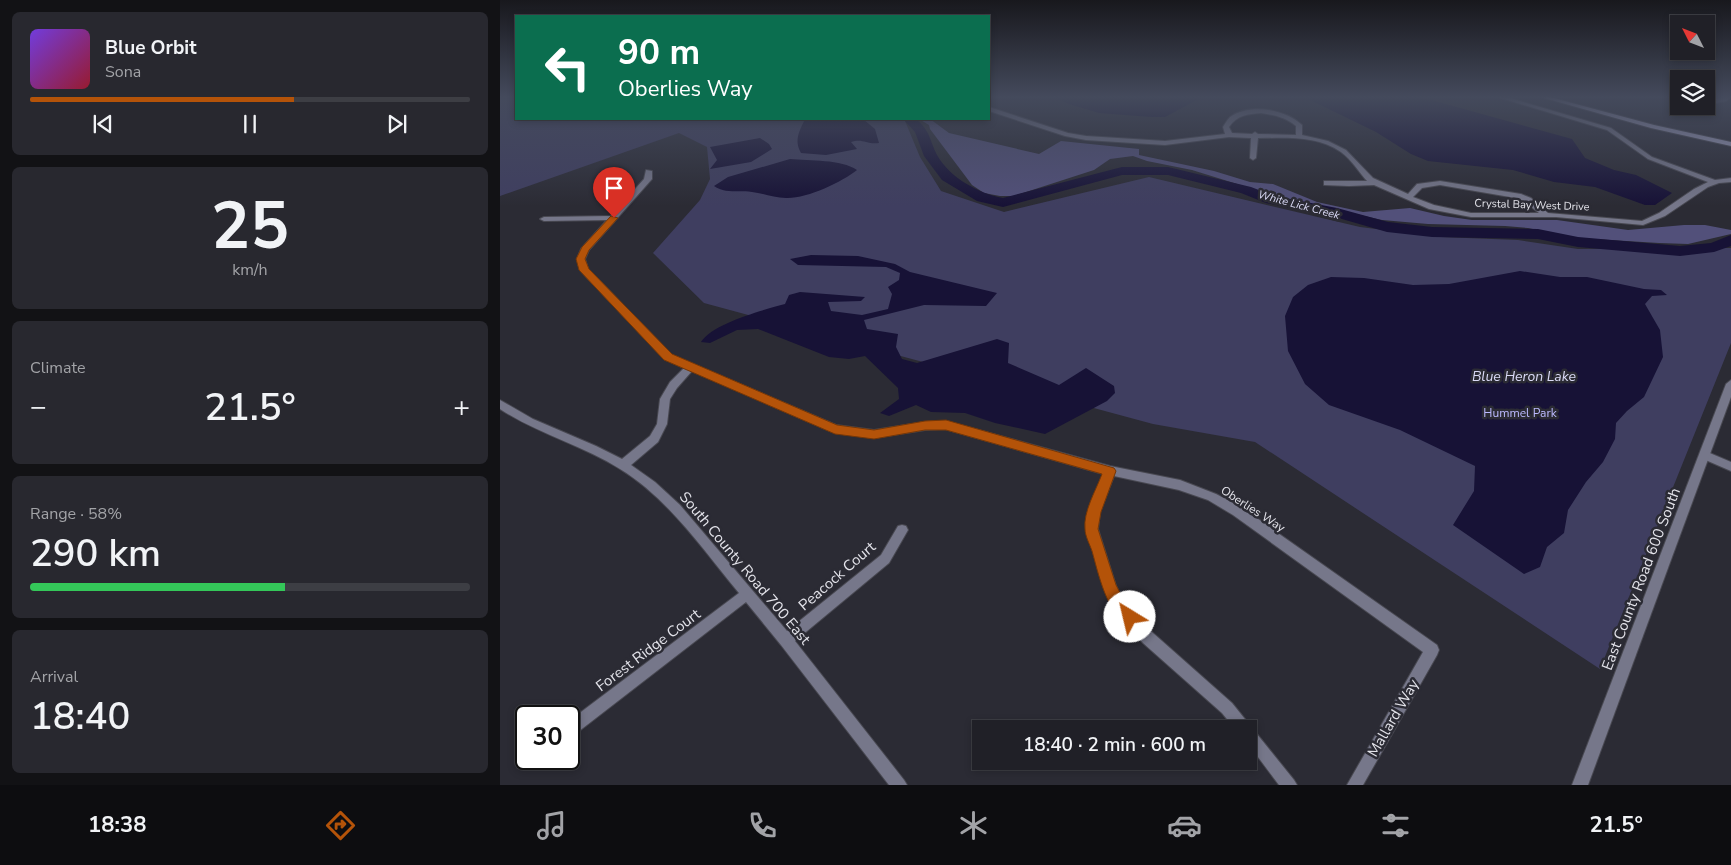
<!DOCTYPE html>
<meta charset="utf-8">
<style>
:root{--surface:#202027;--page:#28282f;--text:#f1f3f6;--muted:#a2a3a7;--line:#3d3e44;--accent:#b45309}
body{margin:0;font-family:"Nunito Sans",sans-serif;background:var(--page);color:var(--text);height:100vh;display:flex;flex-direction:column;font-size:19px;white-space:nowrap}
*{box-sizing:border-box;margin:0}
p{font-size:16px;color:var(--muted)}
.icon{flex:none;width:28px;height:28px;fill:none;stroke:currentColor;stroke-width:2;stroke-linecap:round;stroke-linejoin:round}
.map{position:relative;flex:1;overflow:hidden}
.sheet{display:flex;flex-direction:column;gap:12px;padding:12px;background:#121215;width:500px}
.sheet>*{flex:none}
.hud{position:absolute;left:15px;top:15px;width:475px;height:105px;border-radius:0px;box-shadow:0 2px 8px #0003,0 0 0 1px var(--line);background:#0b6e4f;color:#fff;overflow:hidden}
.needle{width:32px;rotate:312deg}
.controls{position:absolute;left:1170px;top:15px;display:grid;gap:10px}
.controls a{display:grid;place-items:center;width:45px;height:45px;border-radius:0px;background:var(--surface);box-shadow:0 2px 8px #0003,0 0 0 1px var(--line);font-size:25px}
.speed{position:absolute;left:15px;top:705px;display:flex;gap:10px;font-size:25px;font-weight:700;text-align:center}
.speed>*{display:grid;place-content:center;width:65px;height:65px;border-radius:50%;background:var(--surface);box-shadow:0 2px 8px #0003,0 0 0 1px var(--line);line-height:1}
.speed .limit{border:2px solid #111;border-radius:8px;background:#fff;color:#111}
.pin{position:absolute;display:grid;place-items:center;width:42px;height:42px;color:#fff;margin:-51px -21px;border-radius:50% 50% 50% 0;rotate:-45deg;box-shadow:0 0 5px #0007}
.pin .icon{rotate:45deg}
.me{position:absolute;width:55px;margin:-28px;rotate:324deg;stroke-linejoin:round;filter:drop-shadow(0 0 4px #0008)}
.turn{display:flex;align-items:center;gap:18px;height:105px;padding:0 20px;font-size:22px}
.turn .icon{width:65px;height:65px;stroke-width:2.5}
.turn b{display:block;font-size:35px;line-height:42px}
.big{font-size:38px;font-weight:600;line-height:1.1}
.sheet .card{flex:1;display:flex;flex-direction:column;justify-content:center;gap:8px;min-width:0;padding:0 18px;border-radius:8px;background:var(--page)}
.sheet .dial{align-items:center;gap:0}
.dial b{font-size:65px;line-height:1}
.song{display:flex;align-items:center;gap:15px}
.cover{width:60px;height:60px;border-radius:8px;background:linear-gradient(135deg,hsl(260 70% 55%),hsl(350 70% 35%))}
.played{height:5px;border-radius:2px;background:linear-gradient(90deg,var(--accent) 60%,var(--line) 60%)}
.keys{display:flex;justify-content:space-around;direction:ltr}
.heat{display:flex;justify-content:space-between;align-items:center;font-size:28px;direction:ltr}
.charge{height:8px;border-radius:4px;background:linear-gradient(90deg,#34c759 58%,var(--line) 0)}
.trip{position:absolute;left:472px;top:720px;width:285px;height:50px;border-radius:0px;background:var(--surface);box-shadow:0 2px 8px #0003,0 0 0 1px var(--line);font-weight:600;line-height:50px;text-align:center}
.tab-bar{display:flex;height:80px;justify-content:space-around;align-items:center;background:#0d0d10;color:var(--muted)}
.tab-bar .icon{width:35px;height:35px}
.tab-bar .current{color:var(--accent)}
.tab-bar b{font-size:22px;color:var(--text)}
main{display:flex;flex:1;min-height:0}
.map>svg:first-child{display:block}
.green{fill:#3f3e60}
.forest{fill:#52507a}
.water{fill:#171236}
.lines{fill:none;stroke-linecap:round;stroke-linejoin:round}
.river{fill:#171236;fill-rule:evenodd}
.minor-casing{stroke:#484851;stroke-width:2}
.tertiary-casing{stroke:#484851;stroke-width:2}
.secondary-casing{stroke:#484851;stroke-width:2}
.minor{fill:#76778a;fill-rule:evenodd}
.tertiary{fill:#76778a;fill-rule:evenodd}
.secondary{fill:#a1a1c0;fill-rule:evenodd}
.route{fill:#b45309;stroke:#753606}
.labels{text-anchor:middle;dominant-baseline:central;stroke-width:5;stroke-linejoin:round;paint-order:stroke}
.far-water-label{font-size:11px;font-style:italic;fill:#dadaf6;stroke:#2b2b34}
.far-street-label{font-size:11px;fill:#e3e3ea;stroke:#2b2b34}
.park-label{font-size:12px;fill:#bcbaff;stroke:#2b2b34}
.street-label{font-size:12px;fill:#e3e3ea;stroke:#2b2b34}
.water-label{font-size:14px;font-style:italic;fill:#dadaf6;stroke:#2b2b34}
.near-street-label{font-size:15px;fill:#e3e3ea;stroke:#2b2b34}
</style>
<main>
<section class="sheet">
<div class="card">
<div class="song"><i class="cover"></i><div><b>Blue Orbit</b><p>Sona</p></div></div>
<div class="played"></div>
<div class="keys"><svg class="icon" aria-label="previous" viewBox="0 0 24 24"><path d="M18 5L8 12l10 7zM5 5v14"/></svg><svg class="icon" aria-label="pause" viewBox="0 0 24 24"><path d="M8 5v14M16 5v14"/></svg><svg class="icon" aria-label="next" viewBox="0 0 24 24"><path d="M6 5l10 7-10 7zM19 5v14"/></svg></div>
</div>
<div class="card dial"><b>25</b><p>km/h</p></div>
<div class="card"><p>Climate</p>
<div class="heat"><a>−</a><b class="big">21.5°</b><a>+</a></div>
</div>
<div class="card"><p>Range · 58%</p><b class="big">290 km</b><div class="charge"></div></div>
<div class="card"><p>Arrival</p><b class="big">18:40</b></div>
</section>
<div class="map">
<svg width="1231" height="785" viewBox="0 0 1231 785">
<rect width="100%" height="100%" fill="#2b2b34"/>
<path class="green" d="M0,96H16V119H400L405,121L420,157L441,191L504,212L649,177L860,227L941,237L1018,240L1078,249L1231,248V343L1100,669L755,442L653,424L204,303L153,253L200,200L210,179L207,147L179,133L0,196Z"/>
<path class="forest" d="M419,119H430L449,133L539,154L561,141L639,149V155L714,171L750,182L773,184L817,202L863,212L910,208L944,216L972,220H1057L1128,230L1184,225H1205L1231,230V234L1188,244L1159,243L1077,238L1028,228L1005,226L928,224L882,220L776,196L692,170L647,161L633,156L610,159L594,170L514,196H500L484,193L472,185L430,129L429,125Z"/>
<g class="water">
<path d="M551,96H704L665,117H651L599,113L569,104Z"/>
<path d="M802,96H917L1072,139L1085,158L1114,170L1136,175L1172,193L1155,205H1145L1095,187L1054,182L1013,170L928,161L911,154L876,132Z"/>
<path d="M305,119H363L375,129L379,143C367,145 363,138 351,142L357,149L326,155L301,153C294,140 299,132 305,119Z"/>
<path d="M260,138L269,144L272,149L251,162L210,169L217,160L210,147Z"/>
<path d="M290,159C310,161 341,159 357,170C342,182 306,199 286,198C274,198 263,193 252,192C239,190 225,194 214,186L228,177Z"/>
<path d="M311,255L358,256L395,264L410,272L497,293L486,306L424,305L364,320L367,329L398,334L396,347L402,359L417,363L497,339L509,343L508,363L559,385L586,368L614,386L615,393L607,401L545,434L495,423L465,413L431,412L416,405L389,416L380,413L399,399L398,388L365,356L349,359L329,357L258,329L237,330L210,343L201,342C213,323 263,310 285,304L289,295L300,292L365,297L361,301L328,302L331,311L362,315L388,309L392,294L388,287L399,280L400,273L386,267L298,265L290,259Z"/>
<path d="M1020,271L1060,277H1087L1144,289L1161,290L1167,295L1152,296L1145,304L1160,330L1163,357L1144,397L1127,411L1116,423L1115,439L1103,462L1086,482L1068,510L1064,533L1047,547L1040,567L1024,574L953,525L974,491L975,466L900,430L829,405L805,384L788,351L785,316L793,297L808,285L831,277L864,278L913,285L949,284Z"/>
</g>
<g class="lines">
<path class="river" d="M403,119H416C431,132 429,139 437,155C450,178 478,193 503,198L622,167H668L751,187L775,196L837,208L888,222L932,227L1038,229L1078,237L1180,246L1211,243L1231,235V246L1214,252L1180,256L1078,247L1038,239L932,237L887,232L835,217L766,203L741,193L668,175H622L503,207L477,201L442,180L424,156L415,132Z"/>
<g class="minor-casing">
<g id="minor">
<path d="M994,96H1003L1111,128L1152,157L1215,180L1231,178V182L1219,183L1208,187L1165,216L1143,225L1056,217H971L929,209L874,185L849,186L824,185V181H867C859,172 851,159 841,152C817,135 785,138 758,138L756,158L753,160L750,158L751,138L729,137L665,145L586,140L565,136L489,111V107L568,133L586,136L665,141L725,134L723,127C725,124 727,120 730,117C749,103 786,109 802,125V135L828,141L846,150L873,178L908,194L917,184L940,181L1021,194L1031,198L1048,213L1142,221L1159,213L1194,189L1208,182L1148,159L1107,130ZM761,113C774,115 785,117 796,126V135L758,134L755,132L752,134L732,133L729,127C737,115 748,114 761,113ZM940,185L1016,198L1025,202L1039,213H971L934,205L913,197L922,188Z"/>
<path d="M1226,96H1231V97L1226,101L1206,105V101L1222,98Z"/>
<path d="M146,170L152,171V179L89,250L85,259L88,269L171,355L336,425L374,430L425,422L445,421L610,466L680,480L716,494L741,507L937,645L939,650L937,655L863,785H847L923,652L733,515L708,500L679,490L614,476L600,512L598,529L616,586L625,603L653,633L732,703L794,780L797,785H779L749,745V729H735L722,713L643,643L615,611L604,587L586,529L588,512L603,474L445,429L425,430L374,438L335,433L192,371L177,388L170,399L167,424L158,442L131,465L155,482L180,505L287,631L381,555L398,526L402,525L406,526L408,530L389,563L295,641L404,780L407,785H389L281,645L246,602L74,735L69,737V721L239,593C203,550 169,499 120,469C82,445 38,434 0,409V400L33,419L96,446L122,459L150,436L157,424L160,399L170,382L184,368L165,359L80,270L77,259L81,249L107,220L44,221L40,219L44,217L111,216L144,179Z"/>
<path d="M1205,451L1231,462V471L1201,458L1200,455L1201,452Z"/>
</g>
</g>
<g class="tertiary-casing">
<path id="tertiary" d="M1231,380V397L1088,785H1072L1226,384Z"/>
</g>
<g class="secondary-casing">
<path id="secondary" d="M1037,96H1046L1154,125L1231,142V146L1151,128Z"/>
</g>
<use href="#minor" class="minor"/>
<use href="#tertiary" class="tertiary"/>
<use href="#secondary" class="secondary"/>
</g>
<linearGradient id="sky" x2="0" y2="1"><stop stop-color="#18181d"/><stop offset="0.47" stop-color="#444a5c"/><stop offset="1" stop-color="#444a5c" stop-opacity="0"/></linearGradient>
<rect width="1231" height="206" fill="url(#sky)"/>
<path class="route" d="M111,216L118,218L89,250L85,259L89,269L172,354L337,425L374,430L425,421L446,420L614,468L616,471L601,512L598,529L616,585L625,602L637,617L635,622L630,625C607,616 598,572 592,551C590,545 585,536 585,529C583,512 596,490 602,474L446,430H425L374,439L335,434L164,360L79,270L76,259L82,247Z"/>
<g class="labels">
<g class="far-water-label">
<text transform="translate(799 205) rotate(15)">White Lick Creek</text>
</g>
<g class="far-street-label">
<text transform="translate(1032 205) rotate(2)">Crystal Bay West Drive</text>
</g>
<g class="park-label">
<text x="1020" y="413">Hummel Park</text>
</g>
<g class="street-label">
<text transform="translate(753 509) rotate(33)">Oberlies Way</text>
</g>
<g class="water-label">
<text x="1024" y="376">Blue Heron Lake</text>
</g>
<g class="near-street-label">
<text transform="translate(245 568) rotate(50)">South County Road 700 East</text>
<text transform="translate(337 576) rotate(-41)">Peacock Court</text>
<text transform="translate(1141 579) rotate(-69)">East County Road 600 South</text>
<text transform="translate(148 650) rotate(-37)">Forest Ridge Court</text>
<text transform="translate(893 718) rotate(-60)">Mallard Way</text>
</g>
</g>
</svg>
<div class="controls">
<a><svg class="needle" viewBox="-14 -14 28 28"><path d="M0-13l5 13h-10z" fill="#e53935"/><path d="M0 13l5-13h-10z" fill="#a2a3a7"/></svg></a>
<a><svg class="icon" aria-label="layers" viewBox="0 0 24 24"><path d="M12 4l9 5-9 5-9-5zM3 14l9 5 9-5"/></svg></a>
</div>
<div class="speed"><div class="limit">30</div></div>
<div class="pin" style="left:114px;top:218px;background:#d93025"><svg class="icon" aria-label="arrive" viewBox="0 0 24 24"><path d="M6 21V4h12l-3 4 3 4H6"/></svg></div>
<svg class="me" style="left:630px;top:617px" viewBox="-20 -20 40 40"><circle r="19" fill="#fff"/><path d="M0-13L10 11 0 6-10 11z" fill="#b45309"/></svg>
<div class="trip">18:40 · 2 min · 600 m</div>
<div class="hud">
<div class="turn"><svg class="icon" aria-label="left" viewBox="0 0 24 24"><path d="M17 20v-9H6M10 6l-5 5 5 5"/></svg><div><b>90 m</b>Oberlies Way</div></div>
</div>
</div>
</main>
<nav class="tab-bar">
<b>18:38</b>
<svg class="icon current" aria-label="directions" viewBox="0 0 24 24"><path d="M12 3l9 9-9 9-9-9zM9 14v-3h6M13 9l2 2-2 2"/></svg>
<svg class="icon" aria-label="music" viewBox="0 0 24 24"><path d="M9 18V5l10-2v13"/><circle cx="6" cy="18" r="3"/><circle cx="16" cy="16" r="3"/></svg>
<svg class="icon" aria-label="phone" viewBox="0 0 24 24"><path d="M5 4h4l2 5-3 2q2 4 5 5l2-3 5 2v4C11 20 4 13 5 4z"/></svg>
<svg class="icon" aria-label="climate" viewBox="0 0 24 24"><path d="M12 3v18M4 7l16 10M4 17L20 7"/></svg>
<svg class="icon" aria-label="car" viewBox="0 0 24 24"><path d="M5 17H2v-5l4-1 3-4h7l3 4 3 1v5h-3M9 17h6M6 11h13"/><circle cx="7" cy="17" r="2"/><circle cx="17" cy="17" r="2"/></svg>
<svg class="icon" aria-label="filters" viewBox="0 0 24 24"><path d="M4 7h16M4 17h16"/><circle cx="9" cy="7" r="2"/><circle cx="15" cy="17" r="2"/></svg>
<b>21.5°</b>
</nav>
